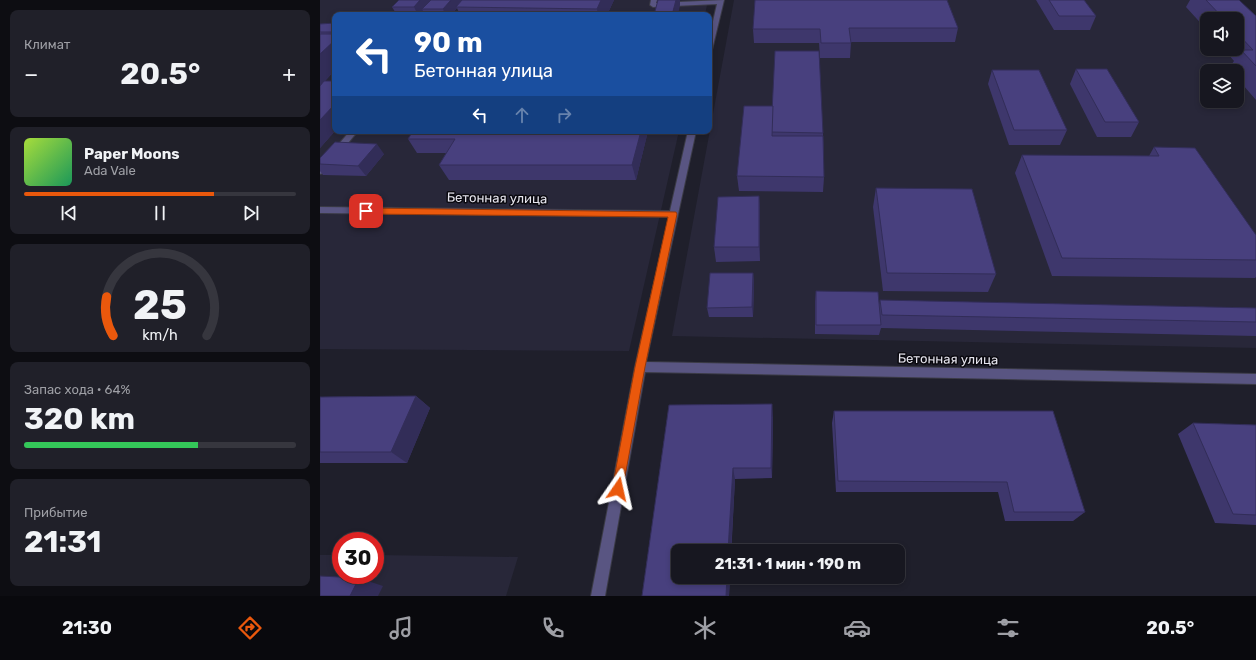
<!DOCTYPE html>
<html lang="ru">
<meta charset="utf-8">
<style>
:root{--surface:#171720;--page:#202029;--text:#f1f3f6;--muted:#9e9fa5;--line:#36363e;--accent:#ea580c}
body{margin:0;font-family:Rubik,sans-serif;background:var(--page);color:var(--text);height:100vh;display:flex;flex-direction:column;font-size:15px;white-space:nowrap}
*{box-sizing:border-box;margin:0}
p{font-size:13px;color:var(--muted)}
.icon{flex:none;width:22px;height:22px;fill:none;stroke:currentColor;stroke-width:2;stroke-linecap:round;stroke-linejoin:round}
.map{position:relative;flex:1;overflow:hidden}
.panel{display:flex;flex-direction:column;gap:10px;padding:10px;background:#0d0d12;width:320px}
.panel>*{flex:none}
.top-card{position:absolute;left:12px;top:12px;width:380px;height:122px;border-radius:8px;box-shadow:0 2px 6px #0003,0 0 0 1px var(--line);background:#1a4fa0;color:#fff;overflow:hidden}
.fabs{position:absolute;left:880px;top:12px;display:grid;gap:8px}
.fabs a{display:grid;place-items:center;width:44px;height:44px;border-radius:8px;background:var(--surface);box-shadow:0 2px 6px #0003,0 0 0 1px var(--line);font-size:20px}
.speed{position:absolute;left:12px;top:532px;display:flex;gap:8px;font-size:20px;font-weight:700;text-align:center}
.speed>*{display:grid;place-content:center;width:52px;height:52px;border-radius:50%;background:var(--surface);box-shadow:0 2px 6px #0003,0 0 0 1px var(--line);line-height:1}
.speed .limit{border:6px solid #d22;background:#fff;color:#111}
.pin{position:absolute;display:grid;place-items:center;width:34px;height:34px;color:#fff;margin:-17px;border-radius:8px;box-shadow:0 2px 6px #0006}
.me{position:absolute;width:44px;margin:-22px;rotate:11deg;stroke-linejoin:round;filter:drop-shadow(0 0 3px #0008)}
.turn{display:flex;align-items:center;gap:14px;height:84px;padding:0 16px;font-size:18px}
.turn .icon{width:52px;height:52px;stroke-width:2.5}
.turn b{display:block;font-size:28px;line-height:34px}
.lanes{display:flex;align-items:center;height:38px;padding:0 16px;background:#0003;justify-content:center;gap:20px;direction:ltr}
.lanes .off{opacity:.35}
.big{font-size:30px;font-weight:700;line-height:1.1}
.panel .tile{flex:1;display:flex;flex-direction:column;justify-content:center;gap:6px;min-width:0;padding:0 14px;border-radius:8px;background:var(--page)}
.panel .dial{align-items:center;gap:0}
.dial svg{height:104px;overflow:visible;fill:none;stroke:var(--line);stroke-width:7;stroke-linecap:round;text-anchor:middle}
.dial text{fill:var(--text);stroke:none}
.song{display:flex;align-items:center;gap:12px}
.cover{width:48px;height:48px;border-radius:6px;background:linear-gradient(135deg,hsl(80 70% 55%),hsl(150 70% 35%))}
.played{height:4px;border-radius:2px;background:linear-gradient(90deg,var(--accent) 70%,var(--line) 70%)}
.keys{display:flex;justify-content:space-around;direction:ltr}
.heat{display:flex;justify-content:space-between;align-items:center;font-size:22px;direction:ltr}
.charge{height:6px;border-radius:3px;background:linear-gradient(90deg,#34c759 64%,var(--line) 0)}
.trip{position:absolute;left:351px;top:544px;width:234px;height:40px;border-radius:8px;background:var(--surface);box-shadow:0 2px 6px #0003,0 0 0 1px var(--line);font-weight:700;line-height:40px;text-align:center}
.menu{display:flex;height:64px;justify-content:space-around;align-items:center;background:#09090d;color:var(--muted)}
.menu .icon{width:28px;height:28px}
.menu .active{color:var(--accent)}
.menu b{font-size:18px;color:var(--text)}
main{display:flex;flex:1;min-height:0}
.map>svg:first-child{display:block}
.built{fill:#282739;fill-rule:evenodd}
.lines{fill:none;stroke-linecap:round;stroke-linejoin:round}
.minor-casing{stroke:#3b3b46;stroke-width:2}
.minor{fill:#595582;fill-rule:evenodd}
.wall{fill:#3e376c}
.shaded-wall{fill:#322d58}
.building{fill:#48407e;stroke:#322d58}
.route{fill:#ea580c;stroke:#983908}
.labels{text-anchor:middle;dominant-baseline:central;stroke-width:3;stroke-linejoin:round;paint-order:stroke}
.street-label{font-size:13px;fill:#e6e5ee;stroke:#0a090f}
</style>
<main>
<section class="panel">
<div class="tile"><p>Климат</p>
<div class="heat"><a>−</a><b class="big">20.5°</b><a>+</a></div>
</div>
<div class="tile">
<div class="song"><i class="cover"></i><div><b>Paper Moons</b><p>Ada Vale</p></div></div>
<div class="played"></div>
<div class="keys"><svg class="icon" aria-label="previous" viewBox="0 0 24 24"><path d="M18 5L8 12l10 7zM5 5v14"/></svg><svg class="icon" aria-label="pause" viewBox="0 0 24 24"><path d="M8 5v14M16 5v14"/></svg><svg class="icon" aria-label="next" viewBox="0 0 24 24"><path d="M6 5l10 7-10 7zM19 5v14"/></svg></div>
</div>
<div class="tile dial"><svg viewBox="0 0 100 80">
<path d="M14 69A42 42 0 1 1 86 69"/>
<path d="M14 69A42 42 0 0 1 9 39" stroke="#ea580c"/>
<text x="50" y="56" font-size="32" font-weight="700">25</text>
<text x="50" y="72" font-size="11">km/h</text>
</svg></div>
<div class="tile"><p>Запас хода · 64%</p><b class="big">320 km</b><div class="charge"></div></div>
<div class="tile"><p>Прибытие</p><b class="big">21:31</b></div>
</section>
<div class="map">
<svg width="936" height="596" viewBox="0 0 936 596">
<rect width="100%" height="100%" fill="#1f1f2b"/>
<g class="built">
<path d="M0,0H388L385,15H15V131H359L309,351L0,349Z"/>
<path d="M414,0H875L887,19V49H917L936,67V348L352,336ZM887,71H917V101H887Z"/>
<path d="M0,555H21V575H55V555L198,557L186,596H0Z"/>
</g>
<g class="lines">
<g class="minor-casing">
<g id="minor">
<path d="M331,0H337L336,3L404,0L391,54L389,55V39L397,4L333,7L330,5Z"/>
<path d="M21,12L28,14L29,15H19V13Z"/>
<path d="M30,131H38L3,173L0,174V166Z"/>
<path d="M368,131H376L326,362L936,374V384L325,372L285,596H271L315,367L349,217L0,213V207L350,211Z"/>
</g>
</g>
<use href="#minor" class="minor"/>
</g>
<g class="wall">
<path d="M294,0L287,15H140L137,8L131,15H77L72,7Z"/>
<path d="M435,0L638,28L635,42H531L530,58H500L499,43H434L433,29Z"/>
<path d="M716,0H764L776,16L770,30H734Z"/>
<path d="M870,0H886L936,16V100L917,78V71H911L909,68L914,61L904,49H917V19H887V30L866,7Z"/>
<path d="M15,23V70L5,81H15V131L0,148V24Z"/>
<path d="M756,69L819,122L811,137H777L750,84Z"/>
<path d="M672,70L747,130L740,145H689L668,84Z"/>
<path d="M424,106L503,133L504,177L503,192L419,191L417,176Z"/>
<path d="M93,131H328L316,180H129L119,165L126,153H97L88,139Z"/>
<path d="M834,147L936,235V277L935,278L732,276L695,173L702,155L829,156Z"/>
<path d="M64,154L46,176L3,175L0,171V158Z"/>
<path d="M556,188L676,274L668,292L563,291L553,207Z"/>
<path d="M439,196L440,211V261L396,262L394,247Z"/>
<path d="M433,273L434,283L433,317H389L387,308Z"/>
<path d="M496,291L559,305L560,300L936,308V336L561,328L559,335L495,334V301Z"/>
<path d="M96,396L110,408L87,463H0V397Z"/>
<path d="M349,405L453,417L452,478L415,479L409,596H322Z"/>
<path d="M514,411L765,512L753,521H685L678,492H516L512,423Z"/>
<path d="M873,423L936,425V525L895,523L858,434Z"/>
</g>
<g class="shaded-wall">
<path d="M100,0H120L102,9L105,15H98L94,7Z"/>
<path d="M131,0H144L136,7L137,8L131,15H125L123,9Z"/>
<path d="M281,0H294L287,15H278L277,9Z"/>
<path d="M356,0H360V5L358,15H352Z"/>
<path d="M15,40V70L0,86V54Z"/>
<path d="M15,104V131L0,148V120Z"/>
<path d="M321,131H328L316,180L312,165Z"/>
<path d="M57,144L64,154L46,176L38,166Z"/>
<path d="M439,196L440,211V261L439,247Z"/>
<path d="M433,273L434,283L433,317L432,307Z"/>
<path d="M96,396L110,408L87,463L71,452Z"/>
<path d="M452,404L453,417L452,478L451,468Z"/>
<path d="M413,468L415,479L411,551H408Z"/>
<path d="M407,577H410L409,596H406Z"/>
<path d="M39,578L63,586L58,596H30Z"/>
</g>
<g class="building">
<path d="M79,0H100L94,7H72Z"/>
<path d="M111,0H131L123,9H102Z"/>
<path d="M142,0H281L277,9L136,7Z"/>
<path d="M338,0H356L352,15H334Z"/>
<path d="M435,0H627L638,28H529L531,43H501L500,29H433Z"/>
<path d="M729,0H764L776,16H739Z"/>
<path d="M886,0H919L936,16V66L921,50H933L917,33V19H904Z"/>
<path d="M15,23V32H0V24Z"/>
<path d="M0,34H15V40L0,54Z"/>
<path d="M455,51H499L503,133L451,132Z"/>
<path d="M756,69H787L819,122H785Z"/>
<path d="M672,70H719L747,130H694Z"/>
<path d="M4,81H15V104L0,120V86Z"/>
<path d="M424,106H453L452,136H503L504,177L417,176Z"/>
<path d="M93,131H321L312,165H119L135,139H88Z"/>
<path d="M15,142L57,144L38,166L0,164V158Z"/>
<path d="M834,147L875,148L936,235V260L742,258L702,155L839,156Z"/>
<path d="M556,188L652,189L676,274L567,273Z"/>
<path d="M439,196V247H394L398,197Z"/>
<path d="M390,273H433L432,307L387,308Z"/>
<path d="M496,291L558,292L561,325H496Z"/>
<path d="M560,300L936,308V322L562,315Z"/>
<path d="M96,396L71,452H0V397Z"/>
<path d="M452,404L451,468H413L408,551H358V577H407L406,596H322L349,405Z"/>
<path d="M514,411H733L765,512H694L687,482L518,481Z"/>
<path d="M873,423L936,425V515L913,514Z"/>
<path d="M0,576L39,578L30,596H0Z"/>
</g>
<path class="route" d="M46,208L356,212L357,214L325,367L302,493L298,495L293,493L292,489L315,367L348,217L46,214L42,211Z"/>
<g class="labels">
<g class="street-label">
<text transform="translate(177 198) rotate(1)">Бетонная улица</text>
<text transform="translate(628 359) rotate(1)">Бетонная улица</text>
</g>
</g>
</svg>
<div class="fabs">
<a><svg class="icon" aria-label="sound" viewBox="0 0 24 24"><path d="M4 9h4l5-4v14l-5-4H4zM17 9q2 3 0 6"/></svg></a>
<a><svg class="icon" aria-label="layers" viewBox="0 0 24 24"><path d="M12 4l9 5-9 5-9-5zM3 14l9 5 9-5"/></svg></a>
</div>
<div class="speed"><div class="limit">30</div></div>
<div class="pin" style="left:46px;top:211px;background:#d93025"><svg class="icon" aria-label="arrive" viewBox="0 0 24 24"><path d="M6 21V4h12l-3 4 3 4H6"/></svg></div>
<svg class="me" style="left:298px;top:489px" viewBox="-20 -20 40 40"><path d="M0-17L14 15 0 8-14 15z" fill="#ea580c" stroke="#fff" stroke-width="4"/></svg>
<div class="trip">21:31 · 1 мин · 190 m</div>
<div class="top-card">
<div class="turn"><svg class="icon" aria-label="left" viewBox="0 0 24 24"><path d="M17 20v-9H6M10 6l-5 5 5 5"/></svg><div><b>90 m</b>Бетонная улица</div></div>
<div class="lanes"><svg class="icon" aria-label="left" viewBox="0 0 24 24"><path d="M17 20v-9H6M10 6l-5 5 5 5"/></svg><svg class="icon off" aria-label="ahead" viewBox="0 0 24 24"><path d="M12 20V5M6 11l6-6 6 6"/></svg><svg class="icon off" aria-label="right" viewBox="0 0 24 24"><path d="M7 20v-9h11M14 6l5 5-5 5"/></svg></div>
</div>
</div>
</main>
<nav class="menu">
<b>21:30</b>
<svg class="icon active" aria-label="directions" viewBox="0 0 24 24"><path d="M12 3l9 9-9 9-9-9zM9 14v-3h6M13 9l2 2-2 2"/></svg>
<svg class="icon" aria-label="music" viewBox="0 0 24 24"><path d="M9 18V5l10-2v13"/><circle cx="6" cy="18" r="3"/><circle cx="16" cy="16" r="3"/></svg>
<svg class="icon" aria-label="phone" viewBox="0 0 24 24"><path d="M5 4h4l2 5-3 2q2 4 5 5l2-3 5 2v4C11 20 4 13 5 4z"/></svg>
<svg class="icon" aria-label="climate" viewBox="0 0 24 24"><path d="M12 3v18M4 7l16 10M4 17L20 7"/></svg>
<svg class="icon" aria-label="car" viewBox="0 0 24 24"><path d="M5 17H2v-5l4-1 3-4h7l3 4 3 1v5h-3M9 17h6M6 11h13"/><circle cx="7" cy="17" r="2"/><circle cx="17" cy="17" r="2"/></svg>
<svg class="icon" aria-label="filters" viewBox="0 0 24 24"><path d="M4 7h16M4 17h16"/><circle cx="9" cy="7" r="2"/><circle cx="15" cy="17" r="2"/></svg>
<b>20.5°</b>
</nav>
